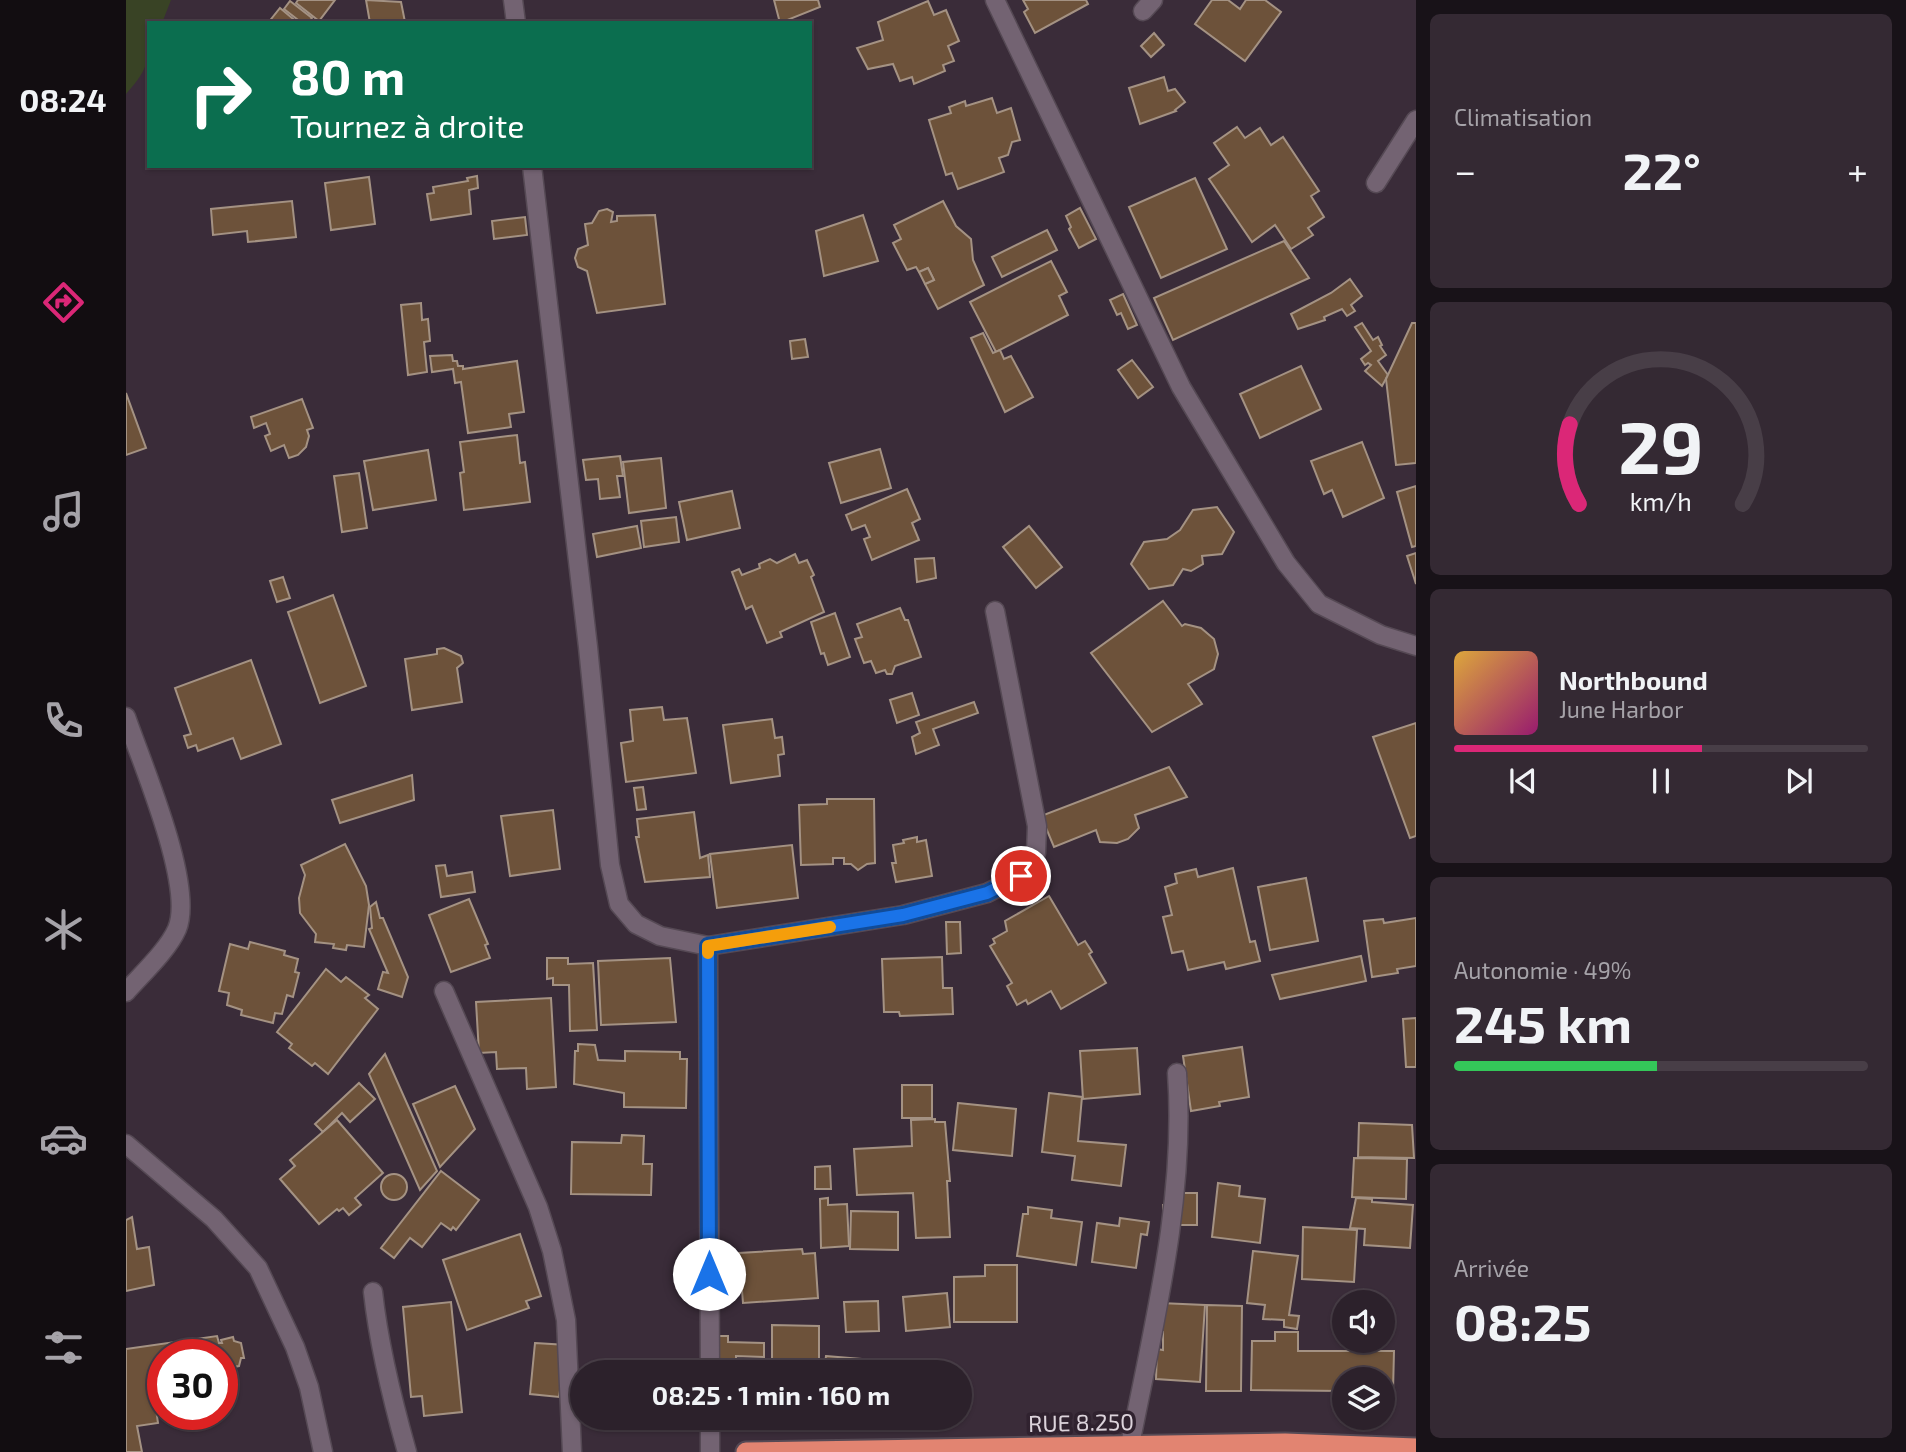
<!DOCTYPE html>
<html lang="fr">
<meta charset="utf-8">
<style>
:root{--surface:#2c212b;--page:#342933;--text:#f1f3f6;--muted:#a6a3a9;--line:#483e47;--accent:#db2777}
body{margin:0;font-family:"Exo 2",sans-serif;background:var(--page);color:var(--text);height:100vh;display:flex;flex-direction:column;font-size:26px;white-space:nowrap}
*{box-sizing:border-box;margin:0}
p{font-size:23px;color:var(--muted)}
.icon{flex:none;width:38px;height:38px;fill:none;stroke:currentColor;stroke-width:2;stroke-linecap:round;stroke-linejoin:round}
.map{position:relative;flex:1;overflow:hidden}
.sheet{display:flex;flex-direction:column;gap:14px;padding:14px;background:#181218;width:490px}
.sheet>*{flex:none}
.guide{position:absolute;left:21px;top:21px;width:665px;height:147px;border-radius:0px;box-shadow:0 2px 5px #0004,0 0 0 2px var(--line);background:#0b6e4f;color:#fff;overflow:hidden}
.tools{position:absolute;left:1206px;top:1290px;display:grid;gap:14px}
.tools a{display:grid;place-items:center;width:63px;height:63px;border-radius:50%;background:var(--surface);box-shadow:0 2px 5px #0004,0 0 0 2px var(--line);font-size:35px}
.speed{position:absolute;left:21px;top:1339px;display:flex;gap:14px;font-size:35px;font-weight:700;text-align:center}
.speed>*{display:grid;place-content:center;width:91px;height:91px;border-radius:50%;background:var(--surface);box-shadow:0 2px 5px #0004,0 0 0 2px var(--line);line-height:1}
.speed .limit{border:10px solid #d22;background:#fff;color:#111}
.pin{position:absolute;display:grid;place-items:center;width:60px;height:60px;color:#fff;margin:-30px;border:4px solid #fff;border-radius:50%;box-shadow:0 2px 7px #0007}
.me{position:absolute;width:77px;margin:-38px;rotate:0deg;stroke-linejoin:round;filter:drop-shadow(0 0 5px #0008)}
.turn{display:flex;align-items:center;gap:24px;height:147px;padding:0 28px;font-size:32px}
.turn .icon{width:91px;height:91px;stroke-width:2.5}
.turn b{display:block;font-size:49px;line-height:60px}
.big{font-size:52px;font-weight:700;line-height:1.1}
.sheet .tile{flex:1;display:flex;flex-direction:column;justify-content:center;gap:10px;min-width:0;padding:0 24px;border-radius:10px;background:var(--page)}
.sheet .dial{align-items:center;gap:0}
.dial svg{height:182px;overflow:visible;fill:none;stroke:var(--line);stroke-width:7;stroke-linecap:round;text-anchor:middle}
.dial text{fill:var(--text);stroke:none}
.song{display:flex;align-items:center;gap:21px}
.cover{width:84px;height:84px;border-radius:10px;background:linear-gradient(135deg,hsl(40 70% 55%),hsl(320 70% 35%))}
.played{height:7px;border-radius:4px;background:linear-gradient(90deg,var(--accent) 60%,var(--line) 60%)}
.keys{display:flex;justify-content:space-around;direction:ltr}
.heat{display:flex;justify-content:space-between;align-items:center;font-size:38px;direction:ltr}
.charge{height:10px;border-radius:5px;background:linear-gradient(90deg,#34c759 49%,var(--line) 0)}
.trip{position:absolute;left:444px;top:1360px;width:402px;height:70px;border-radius:35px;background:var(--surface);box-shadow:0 2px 5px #0004,0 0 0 2px var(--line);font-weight:700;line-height:70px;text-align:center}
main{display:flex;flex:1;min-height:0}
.tab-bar{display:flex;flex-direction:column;width:126px;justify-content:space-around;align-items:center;background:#120d11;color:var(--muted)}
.tab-bar .icon{width:49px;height:49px}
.tab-bar .current{color:var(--accent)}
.tab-bar b{font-size:32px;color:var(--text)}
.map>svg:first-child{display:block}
.green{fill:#394325}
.building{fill:#6d523a;stroke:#a49283;stroke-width:2}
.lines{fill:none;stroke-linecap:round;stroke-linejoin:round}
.minor-casing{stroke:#554954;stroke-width:21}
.trunk-casing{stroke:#554954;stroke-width:23}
.minor{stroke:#736372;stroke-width:18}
.trunk{stroke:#e28471;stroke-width:19}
.route-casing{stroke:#114b97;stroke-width:18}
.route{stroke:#1a73e8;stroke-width:12}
.slow{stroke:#f59e0b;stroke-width:12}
.labels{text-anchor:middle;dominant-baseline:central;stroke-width:7;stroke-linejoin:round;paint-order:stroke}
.street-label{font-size:23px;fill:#dcd3db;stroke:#30222f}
</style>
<main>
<nav class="tab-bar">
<b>08:24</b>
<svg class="icon current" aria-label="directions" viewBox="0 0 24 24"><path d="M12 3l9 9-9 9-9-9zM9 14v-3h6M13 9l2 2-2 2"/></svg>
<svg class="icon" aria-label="music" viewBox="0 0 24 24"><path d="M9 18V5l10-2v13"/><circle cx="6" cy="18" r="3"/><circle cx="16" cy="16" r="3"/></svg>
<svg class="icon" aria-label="phone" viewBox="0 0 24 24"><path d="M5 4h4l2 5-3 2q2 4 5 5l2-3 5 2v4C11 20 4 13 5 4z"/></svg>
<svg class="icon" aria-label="climate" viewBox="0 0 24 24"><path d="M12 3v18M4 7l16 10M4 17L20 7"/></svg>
<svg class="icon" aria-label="car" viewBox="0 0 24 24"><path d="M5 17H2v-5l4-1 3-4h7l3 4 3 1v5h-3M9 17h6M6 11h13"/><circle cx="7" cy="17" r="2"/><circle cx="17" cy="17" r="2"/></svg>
<svg class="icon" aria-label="filters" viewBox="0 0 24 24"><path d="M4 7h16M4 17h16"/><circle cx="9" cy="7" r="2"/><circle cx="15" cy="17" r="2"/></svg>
</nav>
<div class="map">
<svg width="1290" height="1452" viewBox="0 0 1290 1452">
<rect width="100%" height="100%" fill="#3a2c39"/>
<path class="green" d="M0,0H45L36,23H23C23,59 25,66 0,94Z"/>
<g class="building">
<path d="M172,0H209L193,21L170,3Z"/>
<path d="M240,0L275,2L279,22L244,23Z"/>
<path d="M648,0H692L694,7L654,23Z"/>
<path d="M897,0H960L962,4L909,33L898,12L902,9Z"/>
<path d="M1086,0H1102L1114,9L1120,0H1139L1155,12L1119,61L1069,24Z"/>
<path d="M164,1L186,18L182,23H176L158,9Z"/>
<path d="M802,1L808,15L820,10L833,41L822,46L828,61L817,65L819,71L788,84L786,77L774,81L767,64L742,69L731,48L757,40L752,22Z"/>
<path d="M154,8L172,23H142Z"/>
<path d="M1028,33L1038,45L1025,57L1015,46Z"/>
<path d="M1038,77L1042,91L1049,89L1059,102L1049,110L1050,111L1014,124L1003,88Z"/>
<path d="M866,98L871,113L885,108L894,140L886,142L882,155L873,158L878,172L832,189L826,173L820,175L803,120L825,113L823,107L839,101L840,106Z"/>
<path d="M1111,127L1119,138L1134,128L1145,145L1157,137L1193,191L1185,196L1198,217L1182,228L1187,235L1165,249L1149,225L1126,242L1083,179L1103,165L1088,143Z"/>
<path d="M351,176L352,188L343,190L345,214L305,220L301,194L308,193L307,187L342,181L341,178Z"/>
<path d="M243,177L249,224L205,230L199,183Z"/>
<path d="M1069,178L1101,249L1035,278L1003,207Z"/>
<path d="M166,201L170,237L122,242L121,231L87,235L85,209Z"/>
<path d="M817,201L830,226L845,239L847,260L858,285L812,309L799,284L808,280L802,268L793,272L790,267L781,270L767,243L775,239L768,225Z"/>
<path d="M954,208L970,239L953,248L943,229L945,227L940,216Z"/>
<path d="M481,209L487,212L485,222L491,221V216L529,215L539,304L471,313L461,271L452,267L449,258L452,249L462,245L459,224L466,223L473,211Z"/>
<path d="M737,215L752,261L698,276L690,231Z"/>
<path d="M399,217L401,235L368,239L366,221Z"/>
<path d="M921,230L931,250L876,277L866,257Z"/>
<path d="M1158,241L1183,278L1047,340L1028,298Z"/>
<path d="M925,261L941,292L933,296L942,315L870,352L844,302Z"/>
<path d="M802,268L808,280L799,284L793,272Z"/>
<path d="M1224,279L1236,296L1225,305L1229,311L1221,316L1216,309L1198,317L1199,320L1172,329L1165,314L1205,293Z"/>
<path d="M997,294L1011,325L1002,329L995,313L991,315L984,300Z"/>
<path d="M295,303L296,320L302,319L304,341L298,342L301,372L282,375L275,305Z"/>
<path d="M1236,323L1247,340L1252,337L1256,345L1254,346L1260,355L1252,361L1262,375L1256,386L1239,371L1245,365L1242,363L1239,365L1235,359L1245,351L1229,327Z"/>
<path d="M1286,323H1290V463L1270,465L1260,379Z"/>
<path d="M857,333L867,353L874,350L878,359L885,356L907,397L879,412L845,338Z"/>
<path d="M679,339L682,357L666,359L664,341Z"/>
<path d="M326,355L327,361H331L332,366H337V369L391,361L398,412L383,414L385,427L342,433L335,382L329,383L327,369L306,372L304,356Z"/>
<path d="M1006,360L1027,387L1012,398L992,370Z"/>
<path d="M1175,366L1195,409L1134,438L1114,394Z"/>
<path d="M0,393L20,448L0,455Z"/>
<path d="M176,399L187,428L181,430L183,436L180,447L172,455L163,458L158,445L145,451L139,436L144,434L140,423L128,428L125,417Z"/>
<path d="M391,435L394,463L399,462L404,502L338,510L334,473L338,472L334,442Z"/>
<path d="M1236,442L1258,498L1217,517L1206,490L1198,494L1185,461Z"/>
<path d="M754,449L765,488L715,503L703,463Z"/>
<path d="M302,450L310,500L247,510L238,461Z"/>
<path d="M494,456L497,476H491L494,497L474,499L472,479L460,480L457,460Z"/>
<path d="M535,458L540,508L503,513L497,462Z"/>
<path d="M233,473L241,528L216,532L208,476Z"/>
<path d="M1290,486V546L1286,547L1271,492Z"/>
<path d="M781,489L794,519L786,523L793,540L746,560L738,539L744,537L739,525L726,530L720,515Z"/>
<path d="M606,491L614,528L561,540L553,502Z"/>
<path d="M1091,507L1108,532L1096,554L1076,556L1077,564L1065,571L1057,569L1047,585L1023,589L1005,564L1018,542L1041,539L1054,530L1067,510Z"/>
<path d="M550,517L553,542L518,547L515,521Z"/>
<path d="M511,526L515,548L471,557L467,534Z"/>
<path d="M903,526L936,567L910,588L877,547Z"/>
<path d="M1290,553V584L1281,556Z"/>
<path d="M669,554L673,563L681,560L688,575L685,577L698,612L654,632L656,637L641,643L626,606L620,609L606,572L613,569L616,575L634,568L633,564L644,559L651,563Z"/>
<path d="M808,558L810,578L791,582L789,559Z"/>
<path d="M157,577L164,598L151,602L144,581Z"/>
<path d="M207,595L240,686L194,703L162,612Z"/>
<path d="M1037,601L1056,626L1059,624L1075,628L1088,639L1092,654L1088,669L1062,684L1076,704L1026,732L965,653Z"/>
<path d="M774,608L779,620H782L795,657L769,666L766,674H761L759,670L750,673L745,661L738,663L729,639L736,637L731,624Z"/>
<path d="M709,613L724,657L702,665L698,653L695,654L685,622Z"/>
<path d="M318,648L335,656L337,663L331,668L336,702L286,710L279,659L311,654V649Z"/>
<path d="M125,660L155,744L115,759L107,738L72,751L70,745L62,748L58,736L65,734L49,688Z"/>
<path d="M786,693L793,715L771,723L764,700Z"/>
<path d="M848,702L852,713L807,729L813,745L790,754L786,737L794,733L790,722Z"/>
<path d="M536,707L538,720L561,718L570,773L500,782L495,743L507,741L504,710Z"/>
<path d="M646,719L649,738L656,737L658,754L652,755L654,776L605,783L597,725Z"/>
<path d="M1290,723V836L1284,838L1247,737Z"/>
<path d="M1043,767L1061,797L1009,815L1013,828L1002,839L991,843L974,842L970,830L928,847L915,816Z"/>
<path d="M286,775L288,800L214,823L206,800Z"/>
<path d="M517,787L520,809L511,810L508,788Z"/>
<path d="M701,799H748L749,863L741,864L732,870L725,864H718V858H707V864L675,865L673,805L701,804Z"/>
<path d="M427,810L434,869L384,876L375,816Z"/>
<path d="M568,812L574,858L582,855L584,877L519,882L510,837H513L511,819Z"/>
<path d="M791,837V842L800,840L806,876L770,882L766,863H770L767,845L778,843L777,840Z"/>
<path d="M219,844L240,886L243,905L238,947L221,945L220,950L207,948L208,944L189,942L190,934L174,913L173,898L179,875L175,865Z"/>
<path d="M666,845L672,898L591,908L584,854Z"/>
<path d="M319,865L321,876L346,872L349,892L315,897L310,866Z"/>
<path d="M1107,868L1124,942L1129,941L1134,961L1100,969L1098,962L1062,970L1057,951L1046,953L1037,917L1046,915L1039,887L1051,883L1049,874L1070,869L1072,877Z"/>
<path d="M1180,878L1192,941L1144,950L1132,887Z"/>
<path d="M923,896L952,945L959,941L966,952L963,954L980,983L935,1009L925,991L902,1004L900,1000L891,1005L881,986L886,983L864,946L869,943L867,939L881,931L879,921Z"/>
<path d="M343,899L362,944L359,945L364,958L325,972L303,915Z"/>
<path d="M250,902L254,918H257L282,977L276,997L252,989L257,972L262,973L243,929L246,928L244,907Z"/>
<path d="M1290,918V966L1271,969L1272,973L1246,977L1238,921L1257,919L1258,923Z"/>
<path d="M820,922H834L835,953L821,954Z"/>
<path d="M124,942L159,951L158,955L172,959L169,972L173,973L167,997L161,995L156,1014L149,1013L147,1023L115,1015L116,1010L101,1005L103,993L93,991L104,944L122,949Z"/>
<path d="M1235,956L1240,981L1154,999L1146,975Z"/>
<path d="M816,957L817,988H826L827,1014L774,1016L773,1012H758L756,959Z"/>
<path d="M421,958H442V964L467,963L471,1030L444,1031L443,985H427V978L421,979Z"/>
<path d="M544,958L550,1022L475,1025L472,961Z"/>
<path d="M200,969L215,982L220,977L243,995L239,998L252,1009L202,1074L189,1063L186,1066L163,1048L166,1044L151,1032Z"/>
<path d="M425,998L430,1087L401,1089L400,1068L371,1069L370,1052L353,1053L350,1002Z"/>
<path d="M1290,1018V1067H1280L1277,1019Z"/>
<path d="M452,1044L469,1045L472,1060L499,1061V1051L554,1052V1059H561L560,1108L498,1107V1093L448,1084L449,1051H452Z"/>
<path d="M1116,1047L1123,1097L1093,1102L1094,1106L1065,1111L1057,1056Z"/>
<path d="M1011,1048L1014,1094L957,1099L954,1051Z"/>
<path d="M259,1054L311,1171L294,1190L243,1074Z"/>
<path d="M233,1083L249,1099L224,1122L216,1113L197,1132L189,1124Z"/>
<rect x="776" y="1085" width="30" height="33"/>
<path d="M329,1086L349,1129L314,1167L287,1104Z"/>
<path d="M923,1093L956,1097L952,1141L1000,1145L995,1186L946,1180L949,1156L916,1152Z"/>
<path d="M832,1103L890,1109L886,1156L827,1150Z"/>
<path d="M809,1119V1122H819L824,1181H821L824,1237L790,1238L787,1193L731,1195L728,1149L786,1146L785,1120Z"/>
<path d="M211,1120L257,1173L229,1198L235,1205L223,1215L217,1208L213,1211L211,1209L193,1224L154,1179L169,1166L164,1160Z"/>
<path d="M1233,1123L1286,1125L1288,1158L1232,1157Z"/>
<path d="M496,1135L518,1136L517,1164H526L525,1195L445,1194L446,1142L495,1143Z"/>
<path d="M1228,1158L1281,1159L1280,1199L1226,1197Z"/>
<path d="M704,1166L705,1189H689V1167Z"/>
<path d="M315,1171L353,1200L330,1230L327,1227L325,1230L315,1223L296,1247L284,1238L268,1258L255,1248Z"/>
<circle cx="268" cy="1187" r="13"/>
<path d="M1092,1183L1114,1186L1113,1196L1139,1199L1134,1243L1086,1237Z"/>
<path d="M1048,1193H1071V1225H1037V1205H1048Z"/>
<path d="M702,1198V1205L721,1204L723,1246L695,1248L694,1199Z"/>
<path d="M1230,1198L1246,1199V1202L1287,1205L1284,1248L1238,1245L1239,1229L1224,1228Z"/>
<path d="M902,1207L926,1210L925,1218L956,1222L950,1265L891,1256L897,1214H902Z"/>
<path d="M725,1211L772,1212V1250L724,1249Z"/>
<path d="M6,1217L11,1249L23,1247L28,1285L0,1291V1220Z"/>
<path d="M994,1218L1023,1222L1021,1235L1015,1234L1010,1268L966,1262L971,1223L993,1226Z"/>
<path d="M1177,1227L1231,1230L1228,1282L1176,1279Z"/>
<path d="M394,1234L415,1296L400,1301L403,1308L341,1330L317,1260Z"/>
<path d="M676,1249L677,1254L689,1253L692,1298L617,1303L613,1253Z"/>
<path d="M1127,1251L1172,1256L1163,1315L1173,1316L1171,1329L1158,1327V1320L1137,1319L1139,1305L1121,1303Z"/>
<path d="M859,1265H891V1322H828V1277L859,1276Z"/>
<path d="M821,1293L824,1327L780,1331L777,1297Z"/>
<path d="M752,1301L753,1331L720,1332L718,1302Z"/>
<path d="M325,1302L336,1412L298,1416L296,1396L285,1397L277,1307Z"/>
<path d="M1034,1303L1079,1305L1074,1382L1030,1379L1031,1349L1037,1350V1332H1033Z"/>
<path d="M1081,1305L1116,1306L1115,1391H1080Z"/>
<path d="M646,1325L693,1326V1372H646Z"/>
<path d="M1149,1332H1172V1351H1268L1267,1392H1256V1379H1218V1391L1125,1390L1126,1341H1149Z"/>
<path d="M91,1336L93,1343H96L95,1340L107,1337L108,1341L115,1343L118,1358H115L113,1366L101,1368L100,1362L96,1363L94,1352L86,1354H37V1388L27,1389L32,1423L11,1426L16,1452H0V1349Z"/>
<path d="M589,1336H602V1342L638,1343V1357L610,1356V1370L589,1372Z"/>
<path d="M409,1343L441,1345L433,1397L404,1394Z"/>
<path d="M700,1356L735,1359L734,1372H698Z"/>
</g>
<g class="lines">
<g class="minor-casing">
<g id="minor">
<path d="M387,0L390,23"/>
<path d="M869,0L1055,387L1160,563L1193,604L1255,635L1290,646"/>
<path d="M1017,11L1027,0"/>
<path d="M406,166L462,647L484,865L493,904L510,924L534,936L582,946L584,1372"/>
<path d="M1250,183L1290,120"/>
<path d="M0,717C16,764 69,886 51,929C42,950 15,975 0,992"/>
<path d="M582,946L777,915L861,893L895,876L910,853L911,826L869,611"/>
<path d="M318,991L412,1207L426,1251L440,1320L446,1452"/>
<path d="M0,1144L88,1219L132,1268L169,1347L183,1387L197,1452"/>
<path d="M247,1292C253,1347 266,1399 281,1452"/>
<path d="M584,1418V1452"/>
<path d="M1004,1445C1028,1323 1060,1197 1051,1073"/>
</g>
</g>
<g class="trunk-casing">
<path id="trunk" d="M620,1452L1159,1443L1290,1448"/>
</g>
<use href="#minor" class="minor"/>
<use href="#trunk" class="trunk"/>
</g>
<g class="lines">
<g class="route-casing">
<path id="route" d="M583,1274L582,946L777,915L861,893L895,876"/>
</g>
<use href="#route" class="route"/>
<path class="slow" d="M582,953V946L704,927"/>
</g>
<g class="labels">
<g class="street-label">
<text transform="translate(955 1422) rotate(-1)">RUE 8.250</text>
</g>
</g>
</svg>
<div class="tools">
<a><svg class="icon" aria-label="sound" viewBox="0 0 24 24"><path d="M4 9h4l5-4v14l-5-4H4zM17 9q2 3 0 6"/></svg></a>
<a><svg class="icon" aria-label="layers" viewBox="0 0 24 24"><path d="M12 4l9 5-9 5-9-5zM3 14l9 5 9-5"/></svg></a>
</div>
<div class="speed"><div class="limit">30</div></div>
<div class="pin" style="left:895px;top:876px;background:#d93025"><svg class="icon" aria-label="arrive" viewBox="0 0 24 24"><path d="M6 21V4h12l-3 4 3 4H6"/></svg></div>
<svg class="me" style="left:583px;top:1274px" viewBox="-20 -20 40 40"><circle r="19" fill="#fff"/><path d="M0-13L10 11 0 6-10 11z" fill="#1a73e8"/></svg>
<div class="trip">08:25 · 1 min · 160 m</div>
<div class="guide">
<div class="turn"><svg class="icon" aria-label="right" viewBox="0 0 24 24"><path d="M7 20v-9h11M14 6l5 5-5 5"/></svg><div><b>80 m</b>Tournez à droite</div></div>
</div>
</div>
<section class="sheet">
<div class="tile"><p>Climatisation</p>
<div class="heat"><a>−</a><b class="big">22°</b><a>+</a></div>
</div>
<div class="tile dial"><svg viewBox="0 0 100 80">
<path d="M14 69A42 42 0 1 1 86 69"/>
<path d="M14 69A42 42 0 0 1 10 34" stroke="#db2777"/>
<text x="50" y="56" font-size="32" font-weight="700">29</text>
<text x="50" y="72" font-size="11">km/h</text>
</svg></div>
<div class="tile">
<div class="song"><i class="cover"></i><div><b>Northbound</b><p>June Harbor</p></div></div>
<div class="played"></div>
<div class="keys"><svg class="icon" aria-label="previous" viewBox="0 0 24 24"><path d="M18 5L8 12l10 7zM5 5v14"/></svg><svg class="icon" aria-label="pause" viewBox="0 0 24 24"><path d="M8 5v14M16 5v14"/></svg><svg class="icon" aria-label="next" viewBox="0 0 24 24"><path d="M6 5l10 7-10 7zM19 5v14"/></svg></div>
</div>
<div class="tile"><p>Autonomie · 49%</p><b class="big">245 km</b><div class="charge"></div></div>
<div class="tile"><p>Arrivée</p><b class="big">08:25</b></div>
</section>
</main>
